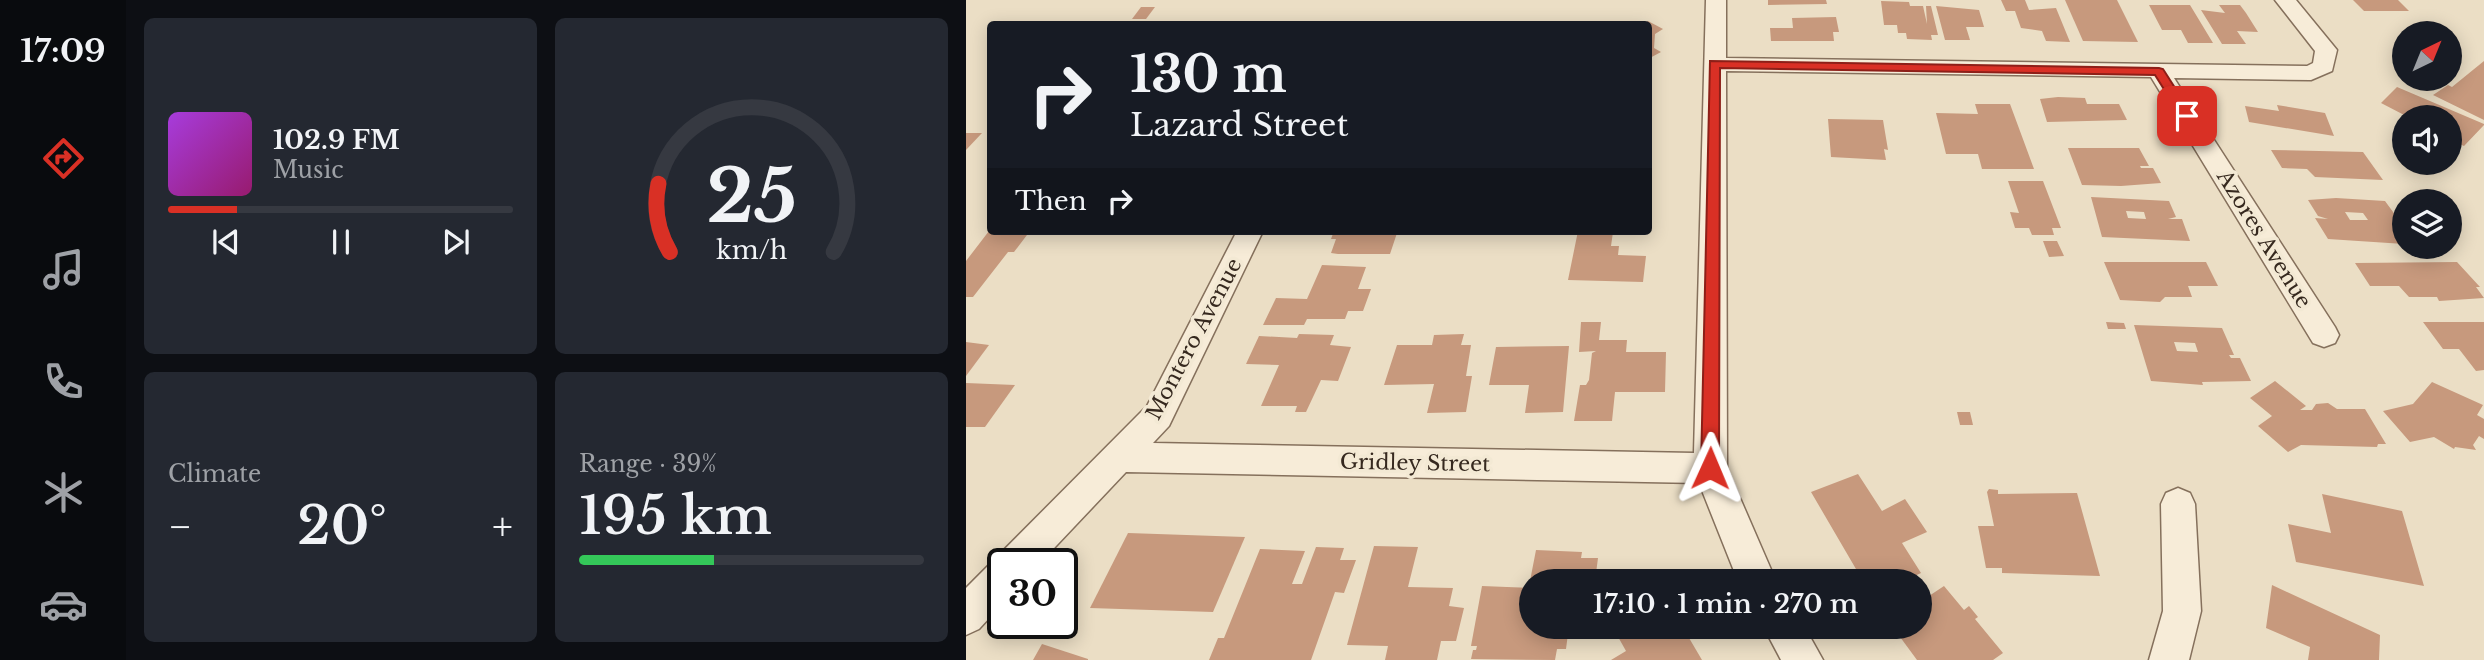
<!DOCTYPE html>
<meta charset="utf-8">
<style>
:root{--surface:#171b24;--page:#242831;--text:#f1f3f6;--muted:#9ea1a6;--line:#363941;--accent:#d93025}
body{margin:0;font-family:"Libre Baskerville",serif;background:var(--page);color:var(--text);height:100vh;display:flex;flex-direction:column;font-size:26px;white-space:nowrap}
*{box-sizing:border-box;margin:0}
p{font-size:23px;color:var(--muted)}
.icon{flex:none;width:38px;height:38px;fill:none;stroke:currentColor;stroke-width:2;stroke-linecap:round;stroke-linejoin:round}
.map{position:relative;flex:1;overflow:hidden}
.details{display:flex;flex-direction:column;gap:18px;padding:18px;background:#0d0f14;width:840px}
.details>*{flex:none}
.guide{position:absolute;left:21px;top:21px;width:665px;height:214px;border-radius:7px;box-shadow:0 4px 18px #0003;background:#171b24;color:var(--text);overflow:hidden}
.needle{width:46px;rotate:43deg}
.buttons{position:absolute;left:1426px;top:21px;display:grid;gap:14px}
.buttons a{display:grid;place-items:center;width:70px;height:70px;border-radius:50%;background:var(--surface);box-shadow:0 4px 18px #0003;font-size:35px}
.speed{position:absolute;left:21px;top:548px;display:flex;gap:14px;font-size:35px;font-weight:700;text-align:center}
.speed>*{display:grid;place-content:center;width:91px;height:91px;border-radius:50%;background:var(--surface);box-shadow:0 4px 18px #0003;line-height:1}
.speed .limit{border:4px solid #111;border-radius:10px;background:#fff;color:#111}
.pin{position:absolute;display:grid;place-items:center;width:60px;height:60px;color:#fff;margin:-30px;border-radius:14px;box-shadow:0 4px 10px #0006}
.me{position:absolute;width:77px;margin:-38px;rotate:1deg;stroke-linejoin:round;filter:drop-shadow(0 0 5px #0008)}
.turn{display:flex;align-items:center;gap:24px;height:147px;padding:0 28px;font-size:32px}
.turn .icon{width:91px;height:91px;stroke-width:2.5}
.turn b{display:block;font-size:49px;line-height:60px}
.then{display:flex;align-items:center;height:66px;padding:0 28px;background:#0003;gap:14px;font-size:26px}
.big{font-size:52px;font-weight:600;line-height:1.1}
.details .card{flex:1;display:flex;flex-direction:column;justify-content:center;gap:10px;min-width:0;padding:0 24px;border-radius:10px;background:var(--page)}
.details .dial{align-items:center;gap:0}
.dial svg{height:182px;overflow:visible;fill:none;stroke:var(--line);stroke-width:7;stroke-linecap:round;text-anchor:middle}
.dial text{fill:var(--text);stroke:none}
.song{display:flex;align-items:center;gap:21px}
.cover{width:84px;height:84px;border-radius:10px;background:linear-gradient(135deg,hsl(280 70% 55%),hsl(320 70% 35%))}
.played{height:7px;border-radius:4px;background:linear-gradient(90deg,var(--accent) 20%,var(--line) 20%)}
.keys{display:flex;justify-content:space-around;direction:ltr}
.heat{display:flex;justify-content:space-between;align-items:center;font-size:38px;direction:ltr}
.charge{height:10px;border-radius:5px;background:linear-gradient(90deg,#34c759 39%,var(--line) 0)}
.details .tiles{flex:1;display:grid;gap:18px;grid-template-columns:repeat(2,1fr)}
.trip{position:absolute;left:553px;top:569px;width:413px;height:70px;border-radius:35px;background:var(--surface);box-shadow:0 4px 18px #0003;font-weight:600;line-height:70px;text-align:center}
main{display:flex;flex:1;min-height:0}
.tabs{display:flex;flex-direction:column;width:126px;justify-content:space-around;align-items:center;background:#090b0e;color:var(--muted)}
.tabs .icon{width:49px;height:49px}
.tabs .selected{color:var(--accent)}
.tabs b{font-size:32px;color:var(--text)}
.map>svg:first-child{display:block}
.building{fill:#c7997d;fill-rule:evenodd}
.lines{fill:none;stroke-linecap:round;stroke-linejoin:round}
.street-casing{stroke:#85705c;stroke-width:3}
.street{fill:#f7ecd8;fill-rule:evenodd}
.route{fill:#d93025;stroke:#8d1f18;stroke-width:2}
.labels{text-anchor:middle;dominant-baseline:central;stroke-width:7;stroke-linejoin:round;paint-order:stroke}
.street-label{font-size:21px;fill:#36291f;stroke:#f3e9d4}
</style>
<main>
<nav class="tabs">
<b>17:09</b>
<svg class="icon selected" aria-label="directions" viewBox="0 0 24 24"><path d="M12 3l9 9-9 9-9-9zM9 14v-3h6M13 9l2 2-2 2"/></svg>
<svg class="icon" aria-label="music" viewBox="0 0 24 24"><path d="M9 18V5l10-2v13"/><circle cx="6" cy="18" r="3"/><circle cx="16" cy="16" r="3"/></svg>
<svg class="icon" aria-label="phone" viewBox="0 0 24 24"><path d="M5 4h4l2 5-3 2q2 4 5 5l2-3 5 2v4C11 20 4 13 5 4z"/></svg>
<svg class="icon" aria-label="climate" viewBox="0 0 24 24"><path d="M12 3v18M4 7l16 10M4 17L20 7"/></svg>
<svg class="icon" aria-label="car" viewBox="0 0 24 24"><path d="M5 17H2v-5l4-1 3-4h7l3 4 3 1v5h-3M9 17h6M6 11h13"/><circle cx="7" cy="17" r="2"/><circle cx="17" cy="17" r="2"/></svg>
</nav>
<section class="details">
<div class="tiles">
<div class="card">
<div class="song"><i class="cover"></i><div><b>102.9 FM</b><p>Music</p></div></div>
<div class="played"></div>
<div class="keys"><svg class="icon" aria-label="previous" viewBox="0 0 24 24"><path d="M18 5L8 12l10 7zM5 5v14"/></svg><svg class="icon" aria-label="pause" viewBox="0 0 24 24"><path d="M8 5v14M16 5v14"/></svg><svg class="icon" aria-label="next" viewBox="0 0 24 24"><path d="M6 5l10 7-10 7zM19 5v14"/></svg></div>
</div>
<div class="card dial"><svg viewBox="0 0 100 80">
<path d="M14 69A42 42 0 1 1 86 69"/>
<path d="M14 69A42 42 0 0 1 9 39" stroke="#d93025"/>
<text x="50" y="56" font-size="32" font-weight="700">25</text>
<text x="50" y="72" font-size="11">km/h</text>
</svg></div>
<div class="card"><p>Climate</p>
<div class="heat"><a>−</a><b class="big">20°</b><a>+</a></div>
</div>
<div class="card"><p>Range · 39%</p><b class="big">195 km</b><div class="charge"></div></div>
</div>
</section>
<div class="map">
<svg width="1518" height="660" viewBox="0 0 1518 660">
<rect width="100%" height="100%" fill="#ebdec5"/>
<g class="building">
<path d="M802,0H860L861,4L802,5Z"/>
<path d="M1035,0H1059L1063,10L1090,8L1104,42L1080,41L1076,31L1055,28L1049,11H1040Z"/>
<path d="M1099,0H1151L1172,42L1117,41Z"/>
<path d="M1387,0H1432L1443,11H1398Z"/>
<path d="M915,1L943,2L944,6H957L961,24L960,6H965L972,35H965L966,40L941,39L940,33H932L931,25H918Z"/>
<path d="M1183,5H1224L1247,43H1222L1215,30H1196Z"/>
<path d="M1253,5H1274L1280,13L1292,32L1271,31L1280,44H1256L1235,10L1259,13Z"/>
<path d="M970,6L1013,10L1018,27H1000L1004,40H979Z"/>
<path d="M175,7H189L180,19H166Z"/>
<path d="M870,17L873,32H867L868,41H805L804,28H827L826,18Z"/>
<path d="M682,21L697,29L689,34L688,48L695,52L682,59V24H677Z"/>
<path d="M1518,61V120L1467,95L1482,85L1486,87Z"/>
<path d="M1431,87L1518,124V125L1498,146L1484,140V117H1442L1415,103Z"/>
<path d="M1092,97L1119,98L1121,104H1153L1161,120L1081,122L1074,99Z"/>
<path d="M1009,104H1044L1068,169H1016L1012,154H980L970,113L1012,114Z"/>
<path d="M1311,105L1359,113L1368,136L1283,122L1279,106L1313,111Z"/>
<path d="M862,119L917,120L922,150L918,149L920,160L865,157Z"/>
<path d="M0,133H16L0,150Z"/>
<path d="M1102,148H1173L1183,166H1174L1175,168H1187L1195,183L1155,186L1116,185Z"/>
<path d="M1305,150L1397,152L1417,180L1349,177L1341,169L1316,168Z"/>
<path d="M1042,181H1077L1095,228H1086L1088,235H1066L1063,228H1049L1044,212L1053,213Z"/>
<path d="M1125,197L1203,201L1210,217L1202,219H1216L1224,241L1136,237ZM1160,211L1178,212L1180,219L1162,218Z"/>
<path d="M1370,198L1419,201L1438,227V244L1362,239L1349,218L1362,219L1352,216L1342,200ZM1379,212L1397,213L1402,220H1384Z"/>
<path d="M23,231H64L48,252H42L7,297H0V261Z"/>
<path d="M368,231H413L431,233L424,254H372L365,253L370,239H365Z"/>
<path d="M612,231L647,232L645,246H653L652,255L680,256L677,282L602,280Z"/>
<path d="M1077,241H1091L1098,256L1083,257Z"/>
<path d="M1138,262H1240L1252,286H1222L1226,297H1199L1194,302L1154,300Z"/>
<path d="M1491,262L1514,287H1510L1518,298L1473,301L1471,297H1443L1433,286H1404L1389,263Z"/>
<path d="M356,265L400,267L392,289H405L397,311H382L379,319H341L338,325H297L310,298L341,299Z"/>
<path d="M615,322H635L633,340H661L660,352H700L699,392H649L646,421H608L614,385H620L623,380L626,353L630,351L613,352Z"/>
<path d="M1140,322L1158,323L1160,329H1142Z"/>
<path d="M1457,322H1518V370L1510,371L1493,349H1477Z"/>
<path d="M1168,325L1256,328L1268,355H1263L1265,358H1274L1285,381L1236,382L1237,385L1185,381ZM1208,342L1229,343L1232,352L1211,351Z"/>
<path d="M333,334L368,335L364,345L385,347L372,381L355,380L340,412H329L331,406H295L313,365L280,364L293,336L331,338Z"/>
<path d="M498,334L495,345H505L500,376H506L500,412L461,413L468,384L418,385L431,345H466L468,335Z"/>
<path d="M0,342L23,345L0,376Z"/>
<path d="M603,346L597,412L559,413L563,385H523L530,347Z"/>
<path d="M1309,381L1340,406L1334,410H1346L1350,404L1362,403L1371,409H1399L1420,444H1412L1411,447L1335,445L1322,452L1292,426L1306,416L1284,398Z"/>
<path d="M1466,382L1517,405L1511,415L1518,419V439L1513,436L1507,445L1510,450L1489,447L1488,449L1468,437L1444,442L1417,411L1447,404Z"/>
<path d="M0,383L49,385L19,427H0Z"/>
<path d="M991,412H1004L1007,425H994Z"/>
<path d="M892,474L916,511L939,499L961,532L936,543L955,573L938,581H897L845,492Z"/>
<path d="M1023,489L1032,490V494L1111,493L1134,576L1036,573V568H1020L1012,526H1028L1021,492Z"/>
<path d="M1356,494L1436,511L1458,586L1330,562L1322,524L1365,533Z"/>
<path d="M162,533L279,537L247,612L124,608Z"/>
<path d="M408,546L452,547L442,587L487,588L483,606L498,608L490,641H475L471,660H419L422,646L381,645Z"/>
<path d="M350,547L378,548L374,560H390L378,593L369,592L345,660H243L252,638H258L294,549L339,551L326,584H336Z"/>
<path d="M570,550L616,552L615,558H632L629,581H564Z"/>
<path d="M1306,585L1414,635L1413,660H1342L1344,647L1300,628Z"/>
<path d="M516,586L565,588V626H603L600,649H591L589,660L505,659L507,650H510L511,646H505Z"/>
<path d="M978,586L998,610L1003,606L1012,617L1009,619L1037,653L1027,660H951L926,626H954V602Z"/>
<path d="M646,626H716L736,660H645L660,651Z"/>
<path d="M76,644L122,659V660H67Z"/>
</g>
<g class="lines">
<g class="street-casing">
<g id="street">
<path d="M740,0H760V58L1341,66L1347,63L1349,51L1309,0H1330L1371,50L1366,71L1345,80L1208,78L1369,327L1373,335L1369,343L1358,347L1347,343L1185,77L760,71L761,468L810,581H772L733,483L160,472L73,564H37V603L13,629L0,635V588L181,406L271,231H297L203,426L187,443L728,453Z"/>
<path d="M1212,488L1224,493L1229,504L1235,611L1223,660H1183L1197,611L1195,504L1200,493Z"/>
<path d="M797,626H838L857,660H815Z"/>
</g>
</g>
<use href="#street" class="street"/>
</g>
<path class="route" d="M744,61L1193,68L1197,69L1227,116L1216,118L1189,75L754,68L753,468L750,474L744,476L737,474L735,468Z"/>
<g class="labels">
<g class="street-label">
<text transform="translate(1298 239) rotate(58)">Azores Avenue</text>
<text transform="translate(228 339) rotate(-62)">Montero Avenue</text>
<text transform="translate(449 463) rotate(1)">Gridley Street</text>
</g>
</g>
</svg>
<div class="buttons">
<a><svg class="needle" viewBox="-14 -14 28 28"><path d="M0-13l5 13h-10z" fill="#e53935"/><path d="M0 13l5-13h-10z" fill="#9ea1a6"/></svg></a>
<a><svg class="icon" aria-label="sound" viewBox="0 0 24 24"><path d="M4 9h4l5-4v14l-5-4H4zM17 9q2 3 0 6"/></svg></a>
<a><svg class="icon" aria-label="layers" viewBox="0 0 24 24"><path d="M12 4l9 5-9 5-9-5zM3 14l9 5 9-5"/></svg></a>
</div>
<div class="speed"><div class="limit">30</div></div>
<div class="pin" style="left:1221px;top:116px;background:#d93025"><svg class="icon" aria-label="arrive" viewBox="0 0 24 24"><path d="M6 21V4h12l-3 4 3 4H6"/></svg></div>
<svg class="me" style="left:744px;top:468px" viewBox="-20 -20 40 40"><path d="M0-17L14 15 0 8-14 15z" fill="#d93025" stroke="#fff" stroke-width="4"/></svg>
<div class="trip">17:10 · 1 min · 270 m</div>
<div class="guide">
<div class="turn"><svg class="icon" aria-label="right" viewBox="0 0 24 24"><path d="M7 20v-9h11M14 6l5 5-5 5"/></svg><div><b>130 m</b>Lazard Street</div></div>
<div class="then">Then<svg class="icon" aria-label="right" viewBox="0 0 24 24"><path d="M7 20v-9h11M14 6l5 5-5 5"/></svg></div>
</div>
</div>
</main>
